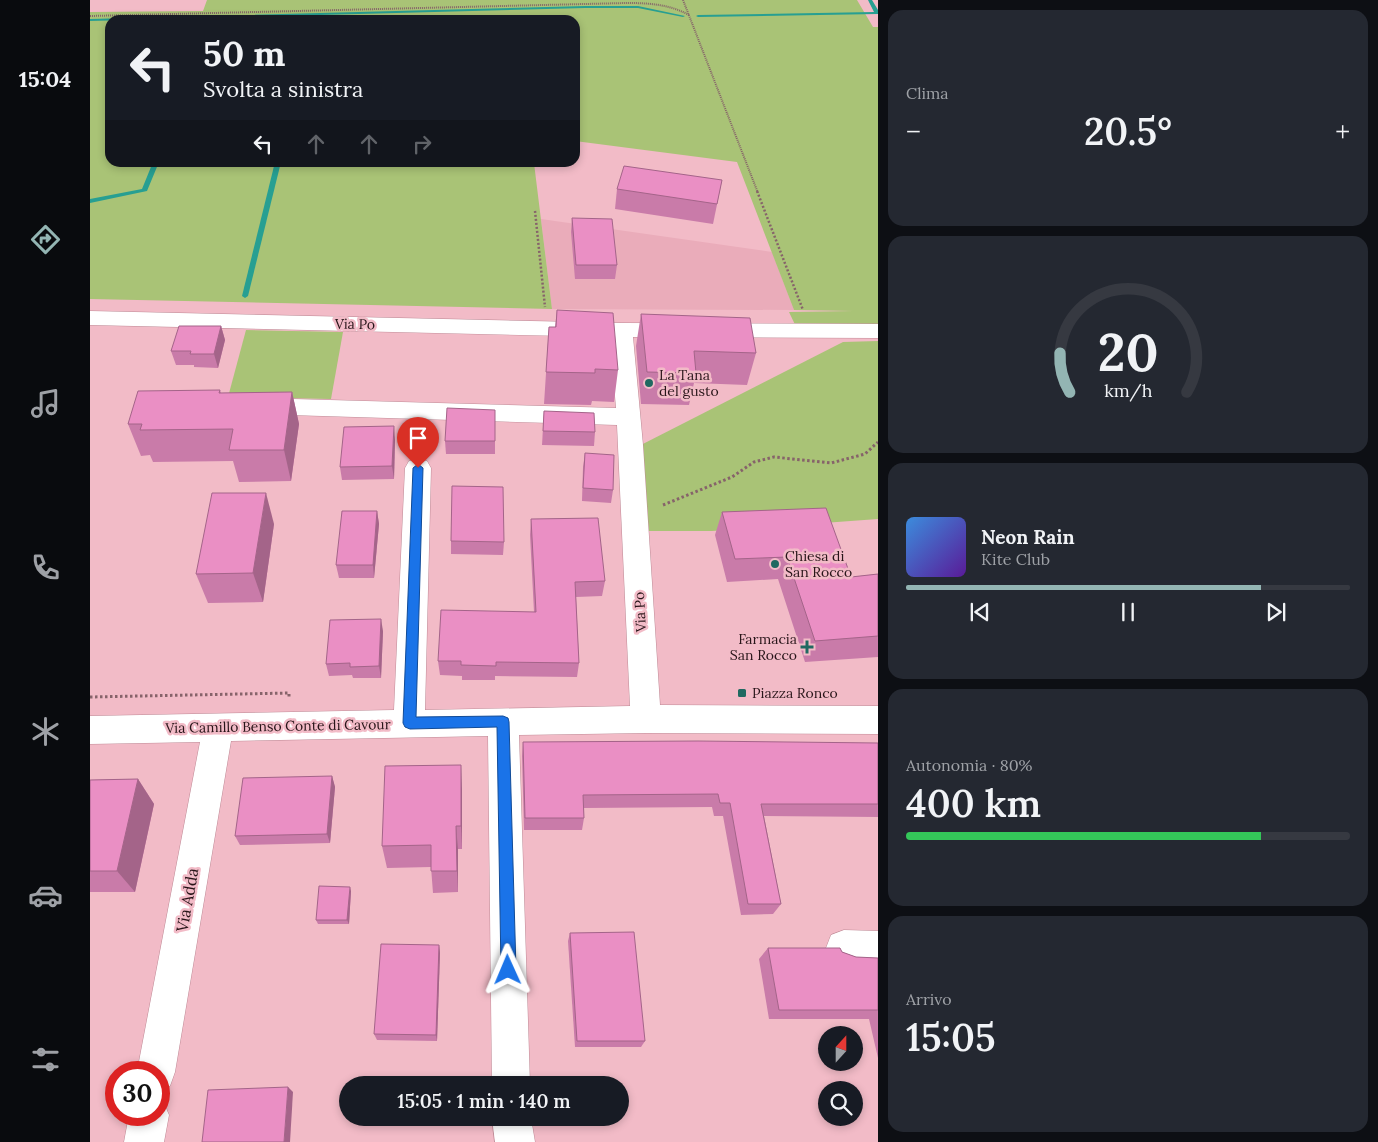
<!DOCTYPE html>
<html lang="it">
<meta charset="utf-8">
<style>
:root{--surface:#171b24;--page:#242831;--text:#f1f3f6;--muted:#9ea1a6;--line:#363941;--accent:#93b5b3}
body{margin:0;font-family:Lora,serif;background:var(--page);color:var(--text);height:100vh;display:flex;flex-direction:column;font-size:19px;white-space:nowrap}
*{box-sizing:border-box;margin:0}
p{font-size:16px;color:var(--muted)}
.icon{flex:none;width:28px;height:28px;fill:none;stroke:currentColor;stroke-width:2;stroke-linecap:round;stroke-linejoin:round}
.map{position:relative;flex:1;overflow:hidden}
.details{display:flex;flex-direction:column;gap:10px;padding:10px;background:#0d0f14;width:500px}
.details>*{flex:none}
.banner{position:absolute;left:15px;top:15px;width:475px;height:152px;border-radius:15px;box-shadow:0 2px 8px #0003;background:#171b24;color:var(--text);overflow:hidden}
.needle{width:32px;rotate:21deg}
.tools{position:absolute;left:728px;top:1026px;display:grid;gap:10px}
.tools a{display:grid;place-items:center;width:45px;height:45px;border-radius:50%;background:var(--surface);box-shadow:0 2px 8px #0003;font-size:25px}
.speed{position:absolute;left:15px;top:1061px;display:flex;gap:10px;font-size:25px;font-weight:700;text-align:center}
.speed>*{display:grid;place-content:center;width:65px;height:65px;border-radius:50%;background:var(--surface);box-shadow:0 2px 8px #0003;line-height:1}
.speed .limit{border:8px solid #d22;background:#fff;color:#111}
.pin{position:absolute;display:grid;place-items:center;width:42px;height:42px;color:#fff;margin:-51px -21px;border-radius:50% 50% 50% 0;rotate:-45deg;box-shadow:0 0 5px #0007}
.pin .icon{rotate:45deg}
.me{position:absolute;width:55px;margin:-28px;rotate:359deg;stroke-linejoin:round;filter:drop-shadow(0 0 4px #0008)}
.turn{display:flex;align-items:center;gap:18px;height:105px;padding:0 15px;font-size:22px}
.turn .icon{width:65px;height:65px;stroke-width:2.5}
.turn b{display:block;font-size:35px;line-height:42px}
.lanes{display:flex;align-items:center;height:48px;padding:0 15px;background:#0003;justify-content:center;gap:25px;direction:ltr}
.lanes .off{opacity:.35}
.big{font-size:38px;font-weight:600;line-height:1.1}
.details .card{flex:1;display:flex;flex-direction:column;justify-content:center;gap:8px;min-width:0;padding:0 18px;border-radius:15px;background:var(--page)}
.details .dial{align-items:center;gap:0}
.dial svg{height:130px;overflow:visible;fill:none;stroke:var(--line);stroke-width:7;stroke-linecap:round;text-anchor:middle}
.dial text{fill:var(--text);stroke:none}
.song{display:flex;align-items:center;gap:15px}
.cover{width:60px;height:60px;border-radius:8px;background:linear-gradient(135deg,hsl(210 70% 55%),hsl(270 70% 35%))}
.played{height:5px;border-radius:2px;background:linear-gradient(90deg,var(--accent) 80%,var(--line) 80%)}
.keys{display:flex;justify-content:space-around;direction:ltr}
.heat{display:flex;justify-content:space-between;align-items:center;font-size:28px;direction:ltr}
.charge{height:8px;border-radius:4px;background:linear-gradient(90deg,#34c759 80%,var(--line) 0)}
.trip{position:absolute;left:249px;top:1076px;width:290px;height:50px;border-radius:25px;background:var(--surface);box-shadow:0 2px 8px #0003;font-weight:600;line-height:50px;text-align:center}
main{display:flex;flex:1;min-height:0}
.menu{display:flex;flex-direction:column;width:90px;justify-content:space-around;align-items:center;background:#090b0e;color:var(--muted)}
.menu .icon{width:35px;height:35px}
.menu .on{color:var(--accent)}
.menu b{font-size:22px;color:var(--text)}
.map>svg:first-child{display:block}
.built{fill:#eaacba}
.green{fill:#a9c376}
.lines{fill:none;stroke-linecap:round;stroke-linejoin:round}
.stream{fill:#279f92;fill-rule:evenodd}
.minor-casing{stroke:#be8a96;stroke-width:1}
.path-far2{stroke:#86636a;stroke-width:2;stroke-dasharray:1 1;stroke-linecap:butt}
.path-far1{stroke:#86636a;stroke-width:2.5;stroke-dasharray:2 2;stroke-linecap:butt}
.path{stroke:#86636a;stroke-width:3;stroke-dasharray:2.5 2.5;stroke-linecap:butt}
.minor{fill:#fff;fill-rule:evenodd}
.wall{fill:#c97ba9}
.shaded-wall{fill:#a46489}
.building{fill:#ea8fc4;stroke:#a46489}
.route{fill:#1a73e8;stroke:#114b97}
.poi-dot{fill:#206961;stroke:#f2bbc7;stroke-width:2}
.labels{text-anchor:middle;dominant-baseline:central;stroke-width:5;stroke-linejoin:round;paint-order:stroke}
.street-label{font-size:14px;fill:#281519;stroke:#f2bbc7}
.poi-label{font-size:14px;fill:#281519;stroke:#f2bbc7;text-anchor:start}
.near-street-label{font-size:16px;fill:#281519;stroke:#f2bbc7}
</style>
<main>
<nav class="menu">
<b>15:04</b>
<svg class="icon on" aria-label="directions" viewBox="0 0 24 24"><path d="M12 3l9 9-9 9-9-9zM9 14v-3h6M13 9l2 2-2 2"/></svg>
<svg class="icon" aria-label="music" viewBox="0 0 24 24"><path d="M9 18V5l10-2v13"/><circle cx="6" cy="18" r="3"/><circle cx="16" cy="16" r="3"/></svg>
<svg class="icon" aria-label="phone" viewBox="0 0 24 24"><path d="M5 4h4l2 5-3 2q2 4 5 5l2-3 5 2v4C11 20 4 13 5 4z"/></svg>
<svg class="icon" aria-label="climate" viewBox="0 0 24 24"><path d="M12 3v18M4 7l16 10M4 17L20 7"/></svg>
<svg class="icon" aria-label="car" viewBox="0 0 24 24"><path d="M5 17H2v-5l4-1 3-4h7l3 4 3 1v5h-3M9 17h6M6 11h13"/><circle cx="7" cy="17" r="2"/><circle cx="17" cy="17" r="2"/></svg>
<svg class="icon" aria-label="filters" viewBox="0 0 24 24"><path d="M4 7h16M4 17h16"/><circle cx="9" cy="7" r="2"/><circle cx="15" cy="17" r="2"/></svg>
</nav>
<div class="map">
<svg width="788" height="1142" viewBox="0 0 788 1142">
<rect width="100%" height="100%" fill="#f2bbc7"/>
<path class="built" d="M451,219L682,252L704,310L462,309Z"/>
<g class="green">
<path d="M117,0H767L783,27H788V331L709,333L699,312L763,311L704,310L647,162L485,141V20H20V162L444,163L462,309L0,299V12L113,11Z"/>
<path d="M156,330L253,332L241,399L138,397Z"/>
<path d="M788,341V519L622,531H548L545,448L753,342Z"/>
</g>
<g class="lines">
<g class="stream">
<path d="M778,0H782L788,10V14L608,17L606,16L608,15L784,12Z"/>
<path d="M495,6H548L595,16L593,17L548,8H495L0,21V19Z"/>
<path d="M63,162H69L57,191L0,203V199L52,189Z"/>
<path d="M185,162H191L158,296L155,298L152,296Z"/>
</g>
<g class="minor-casing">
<g id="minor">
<path d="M0,311L531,323L788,324V338L543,337L553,445L570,705L788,706V734L556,733L429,735L440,1085H402L398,736L141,741L85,1072L80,1086L69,1090V1072H47L110,742L0,744V716L304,710L315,468L319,461L328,459L337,461L341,468L335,710L540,706L527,425L167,414L159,412L155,406L159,400L167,398L526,408L520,337L0,325Z"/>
<path d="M754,930L788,931V967L754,966L741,961L736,948L741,935Z"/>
<path d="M69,1099L73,1101L79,1115L74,1142H34L39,1115H69Z"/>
<path d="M402,1118H441L445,1142H405Z"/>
</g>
</g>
<g class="path-far2">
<path d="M593,0L668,193"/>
<path d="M0,16L536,3C558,3 579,4 599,15"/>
</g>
<g class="path-far1">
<path d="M667,191L713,310"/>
<path d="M445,211L455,307"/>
</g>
<g class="path">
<path d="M573,505L642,477L664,462L684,457L741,463L775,454L788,442"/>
<path d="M0,697L199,693V699"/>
</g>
<use href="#minor" class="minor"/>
</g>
<g class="wall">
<path d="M632,180L623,224L525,209L527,189Z"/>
<path d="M482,218L527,265L525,279H485L481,232Z"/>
<path d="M467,310L528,370L524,402L502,401L501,405L454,404L459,327H465Z"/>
<path d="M551,314L666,353L657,385L604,383L599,405L551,404L546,346Z"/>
<path d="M131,326L135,340L128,368L104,367V365H86L81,351Z"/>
<path d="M130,390L131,393L202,392L209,424L201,481L149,482L143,461L63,462L60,455L51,456L38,424Z"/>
<path d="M405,410V454H356L355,441Z"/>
<path d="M454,411L505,432L504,446L452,445Z"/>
<path d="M305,440L304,479L252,480L250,467Z"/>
<path d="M495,453L523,490L521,503L492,501L493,467Z"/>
<path d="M287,511L289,524L284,578H249L246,565Z"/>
<path d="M632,512L761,577L788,574V657L715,662L688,579L637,582L625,535Z"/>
<path d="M441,519L515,581L512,596L486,597L489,663L487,677L405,676V680H372V676L350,675L348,661L444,612L440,535Z"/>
<path d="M184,524L173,602L118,603L106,574Z"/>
<path d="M361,541L414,542L413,555L361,554Z"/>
<path d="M293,631L291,678H263L262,675L239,676L236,664Z"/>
<path d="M433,742L788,743V817L674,816L691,904L683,914L651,915L633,816H624L622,807L494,808V818L492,830H434L432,756Z"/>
<path d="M242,776L245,787L240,843L150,845L145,836Z"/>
<path d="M48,779L64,804L45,892H0V780Z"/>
<path d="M372,790V849H368V892L343,893L341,867L297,868L292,846Z"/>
<path d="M261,891L259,924H228L226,920Z"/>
<path d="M480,933L555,1041L551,1047H485L478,941Z"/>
<path d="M349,945L350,953L347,1041L287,1040L284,1034Z"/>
<path d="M678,948L752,952L766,957L788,958V1058L779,1019H679L669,959Z"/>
</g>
<g class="shaded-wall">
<path d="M131,326L135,340L128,368L124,354Z"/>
<path d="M202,392L209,424L201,481L194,450Z"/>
<path d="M304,426L305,440L304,479L302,466Z"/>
<path d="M176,493L184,524L173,602L163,573Z"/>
<path d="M287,511L289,524L284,578L283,565Z"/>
<path d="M291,619L293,631L291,678L289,666Z"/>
<path d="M371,765L372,790V849L371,826Z"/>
<path d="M242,776L245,787L240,843L237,834Z"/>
<path d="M48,779L64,804L45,892L27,871Z"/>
<path d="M366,826L368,849V892L367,871Z"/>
<path d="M260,887L261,891L259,924L257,920Z"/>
<path d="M349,945L350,953L347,1041L346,1035Z"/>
<path d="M198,1087L203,1092L200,1142H194Z"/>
</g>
<g class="building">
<path d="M534,166L632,180L627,204L527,189Z"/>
<path d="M482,218L522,219L527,265H486Z"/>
<path d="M467,310L523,313L528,370L505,369V373L456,372L459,327H466Z"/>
<path d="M551,314L660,318L666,353L604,351L606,373L557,372Z"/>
<path d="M89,326H131L124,354H100L101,351H81Z"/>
<path d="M130,390L129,393L202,392L194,450H139L143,429L50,430L52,424H38L48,391Z"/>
<path d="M357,408L405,410V441H355Z"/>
<path d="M454,411L504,413L505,432L453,431Z"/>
<path d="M304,426L302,466L250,467L254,427Z"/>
<path d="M495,453L524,455L523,490L493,488Z"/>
<path d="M362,486L413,487L414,542L361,541Z"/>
<path d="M122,493H176L163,573L106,574Z"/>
<path d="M736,508L761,577L788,574V636L725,641L697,557L645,559L632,512Z"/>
<path d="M252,511H287L283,565H246Z"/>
<path d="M508,518L515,581L485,582L489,663L406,662V666L371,665V661H348L351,610L446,612L441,519Z"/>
<path d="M291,619L289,666L260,667V663L236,664L240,620Z"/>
<path d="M608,741L788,743V804H671L691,904H658L640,803H630L628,794L493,795L494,818H435L433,742Z"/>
<path d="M371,765V826H366L367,871H341V845L292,846L295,766Z"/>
<path d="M242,776L237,834L145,836L153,778Z"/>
<path d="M48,779L27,871H0V780Z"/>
<path d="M229,886L260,887L257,920H226Z"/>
<path d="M544,932L555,1041H487L480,933Z"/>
<path d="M291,944L349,945L346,1035L284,1034Z"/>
<path d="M678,948H750L752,952L766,957L788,958V1010H689Z"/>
<path d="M198,1087L194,1142H112L118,1090Z"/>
</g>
<path class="route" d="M328,464L333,468L326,717L413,716L418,718L419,722L426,970L424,975L418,977L413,975L411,970L407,727L320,729L315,727L313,723L323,468Z"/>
<g class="poi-dot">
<circle cx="559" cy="383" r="5"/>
<circle cx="685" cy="564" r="5"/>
<path d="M714.5 639.5h5v5h5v5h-5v5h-5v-5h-5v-5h5z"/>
<rect x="647" y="688" width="10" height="10" rx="2.5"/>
</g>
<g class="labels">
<g class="street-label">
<text transform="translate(265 324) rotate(1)">Via Po</text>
<text transform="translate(550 612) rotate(-93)">Via Po</text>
<text transform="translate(188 726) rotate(-1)">Via Camillo Benso Conte di Cavour</text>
</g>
<g class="poi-label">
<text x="569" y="375">La Tana<tspan x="569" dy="16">del gusto</tspan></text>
<text x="695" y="556">Chiesa di<tspan x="695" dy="16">San Rocco</tspan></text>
<text x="707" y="639" text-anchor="end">Farmacia<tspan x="707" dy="16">San Rocco</tspan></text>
<text x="662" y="693">Piazza Ronco</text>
</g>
<g class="near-street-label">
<text transform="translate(97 900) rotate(-80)">Via Adda</text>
</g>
</g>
</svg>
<div class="tools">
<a><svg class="needle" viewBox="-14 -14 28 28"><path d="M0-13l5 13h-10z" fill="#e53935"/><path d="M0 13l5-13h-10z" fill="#9ea1a6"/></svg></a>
<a><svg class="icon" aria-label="search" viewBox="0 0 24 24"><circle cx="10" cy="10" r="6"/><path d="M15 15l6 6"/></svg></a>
</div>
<div class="speed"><div class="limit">30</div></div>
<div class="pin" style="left:328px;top:468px;background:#d93025"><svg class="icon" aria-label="arrive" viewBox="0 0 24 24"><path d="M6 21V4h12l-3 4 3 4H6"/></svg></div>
<svg class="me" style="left:418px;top:970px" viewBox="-20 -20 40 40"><path d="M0-17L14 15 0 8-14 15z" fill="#1a73e8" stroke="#fff" stroke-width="4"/></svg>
<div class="trip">15:05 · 1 min · 140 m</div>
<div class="banner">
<div class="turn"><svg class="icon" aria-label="left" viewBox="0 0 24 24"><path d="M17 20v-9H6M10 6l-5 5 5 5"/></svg><div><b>50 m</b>Svolta a sinistra</div></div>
<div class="lanes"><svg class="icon" aria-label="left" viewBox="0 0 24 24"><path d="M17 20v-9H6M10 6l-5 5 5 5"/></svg><svg class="icon off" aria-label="ahead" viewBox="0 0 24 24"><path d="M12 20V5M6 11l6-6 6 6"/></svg><svg class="icon off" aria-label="ahead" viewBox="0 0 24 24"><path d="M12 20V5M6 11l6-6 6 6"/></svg><svg class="icon off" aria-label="right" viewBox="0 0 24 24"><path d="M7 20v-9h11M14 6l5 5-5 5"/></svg></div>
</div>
</div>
<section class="details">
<div class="card"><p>Clima</p>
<div class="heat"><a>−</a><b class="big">20.5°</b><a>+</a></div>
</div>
<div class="card dial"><svg viewBox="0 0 100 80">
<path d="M14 69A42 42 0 1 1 86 69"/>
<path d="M14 69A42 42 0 0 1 8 45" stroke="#93b5b3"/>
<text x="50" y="56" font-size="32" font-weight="700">20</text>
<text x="50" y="72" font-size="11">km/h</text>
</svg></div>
<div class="card">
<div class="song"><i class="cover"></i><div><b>Neon Rain</b><p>Kite Club</p></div></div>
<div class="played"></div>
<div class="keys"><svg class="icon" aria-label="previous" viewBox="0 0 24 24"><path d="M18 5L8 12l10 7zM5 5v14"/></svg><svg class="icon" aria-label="pause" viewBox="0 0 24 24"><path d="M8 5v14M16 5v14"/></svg><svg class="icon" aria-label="next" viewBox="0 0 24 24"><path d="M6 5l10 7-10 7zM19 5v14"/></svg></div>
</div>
<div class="card"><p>Autonomia · 80%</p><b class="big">400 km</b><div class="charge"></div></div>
<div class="card"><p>Arrivo</p><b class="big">15:05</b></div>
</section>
</main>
